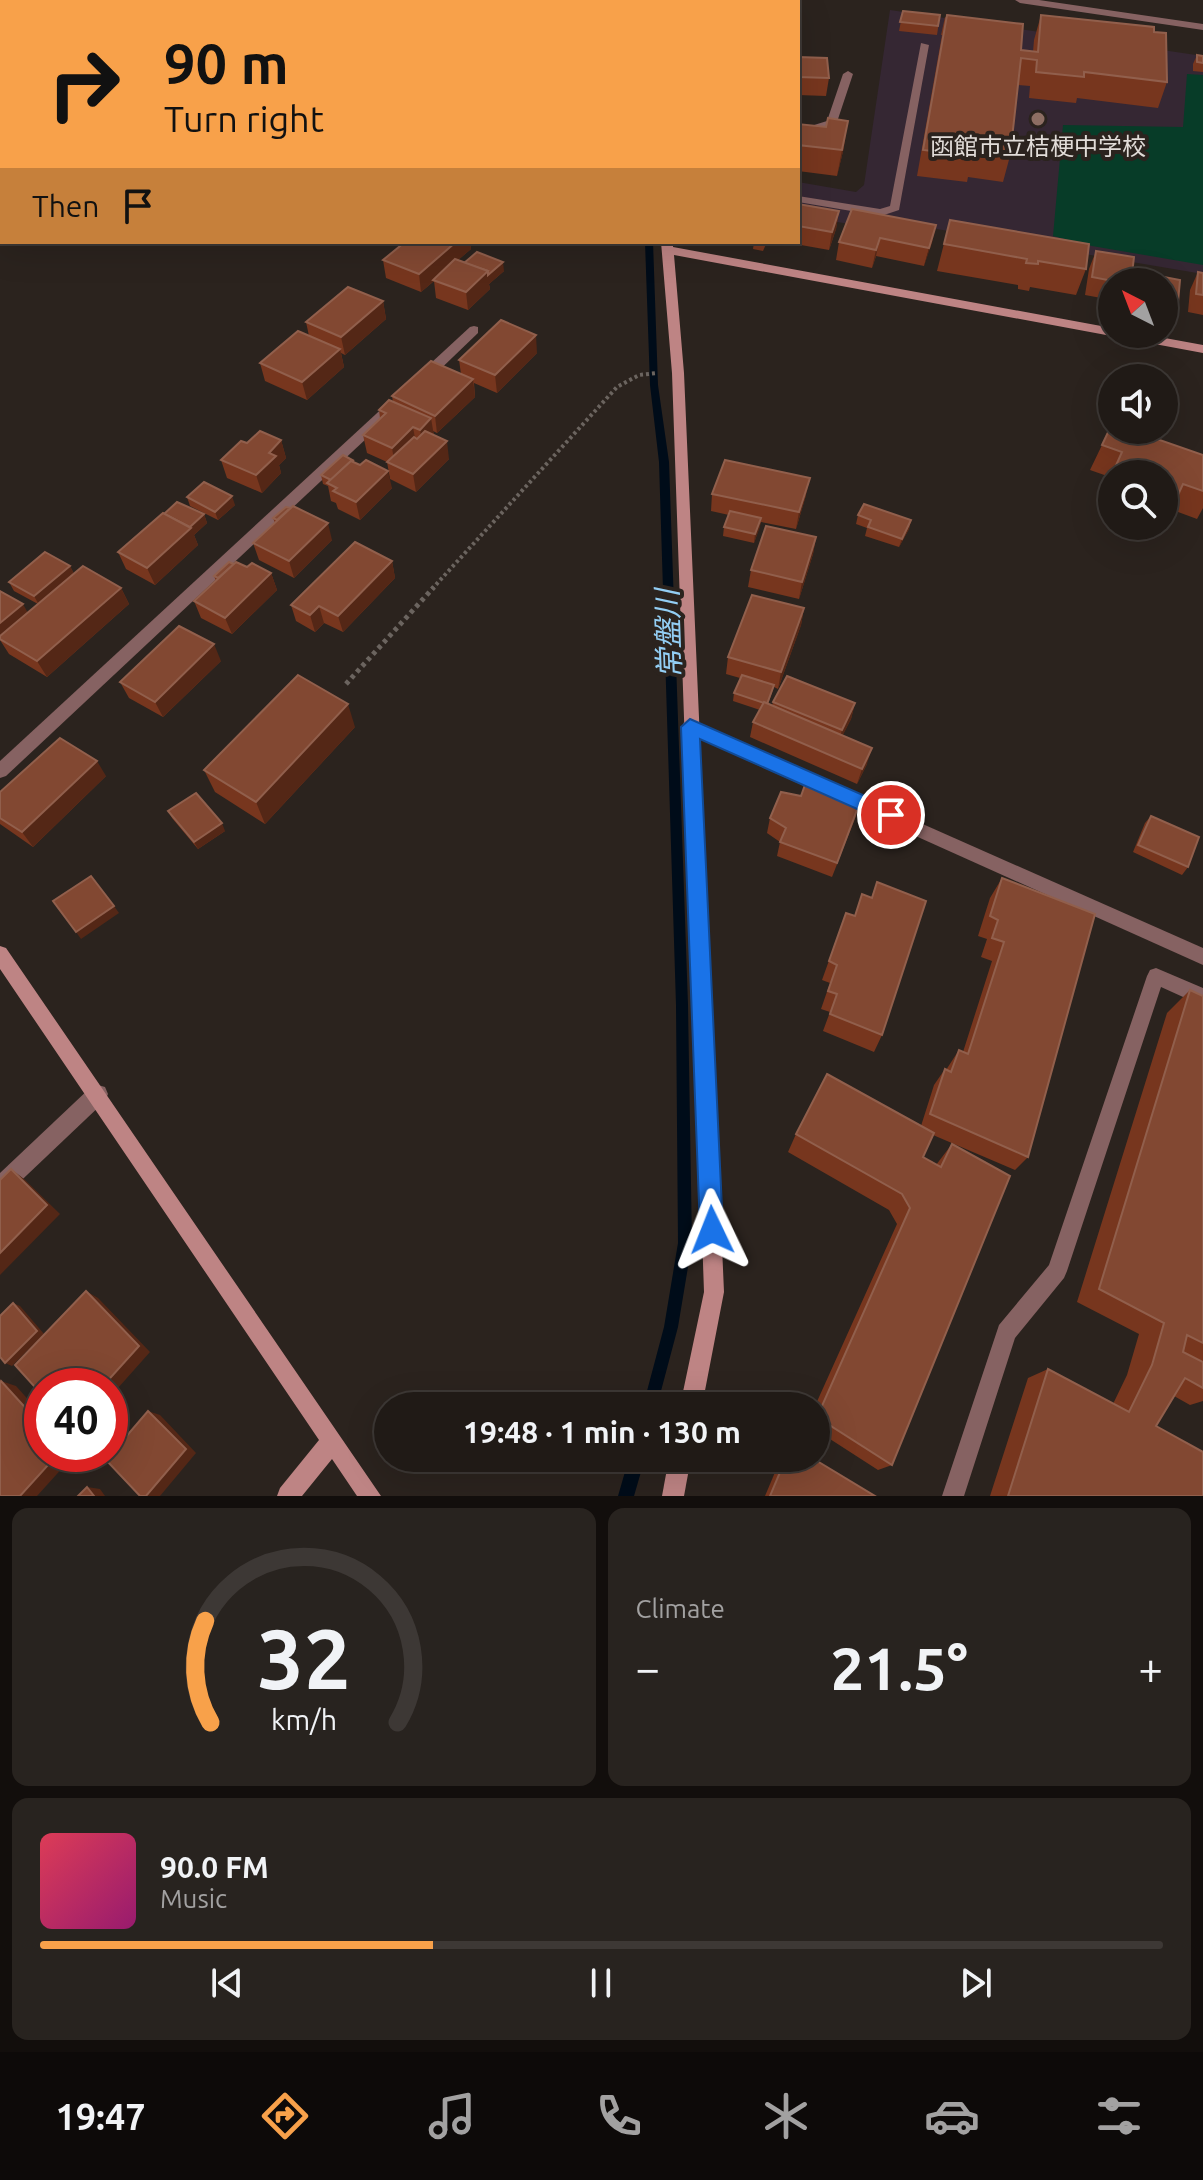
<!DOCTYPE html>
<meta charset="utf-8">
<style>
:root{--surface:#201a16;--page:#28231f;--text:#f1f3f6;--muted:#a2a1a1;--line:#3d3835;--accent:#f8a14a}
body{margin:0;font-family:Ubuntu,"Noto Sans JP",sans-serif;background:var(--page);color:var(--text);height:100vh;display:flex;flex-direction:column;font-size:30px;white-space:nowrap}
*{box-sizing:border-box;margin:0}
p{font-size:26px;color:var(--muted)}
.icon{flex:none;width:44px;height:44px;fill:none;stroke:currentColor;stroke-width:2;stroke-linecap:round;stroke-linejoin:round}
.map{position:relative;height:1496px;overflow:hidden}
.panel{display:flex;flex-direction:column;gap:12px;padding:12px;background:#120e0c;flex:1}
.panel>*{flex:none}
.guide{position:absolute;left:0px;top:0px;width:800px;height:244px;box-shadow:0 8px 32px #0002,0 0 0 2px var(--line);background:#f8a14a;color:#111;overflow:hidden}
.needle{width:52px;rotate:318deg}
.tools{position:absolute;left:1098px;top:268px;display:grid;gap:16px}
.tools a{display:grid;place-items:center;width:80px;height:80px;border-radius:50%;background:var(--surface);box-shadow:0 8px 32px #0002,0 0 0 2px var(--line);font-size:40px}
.speed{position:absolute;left:24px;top:1368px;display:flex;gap:16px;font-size:40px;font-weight:700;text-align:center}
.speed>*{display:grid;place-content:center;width:104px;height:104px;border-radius:50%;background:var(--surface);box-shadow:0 8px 32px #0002,0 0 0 2px var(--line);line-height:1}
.speed .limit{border:12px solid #d22;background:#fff;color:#111}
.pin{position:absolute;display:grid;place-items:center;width:68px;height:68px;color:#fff;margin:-34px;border:4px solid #fff;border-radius:50%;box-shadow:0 2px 8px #0007}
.me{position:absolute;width:88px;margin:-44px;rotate:358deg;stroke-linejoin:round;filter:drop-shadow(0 0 6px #0008)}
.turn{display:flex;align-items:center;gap:28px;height:168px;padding:0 32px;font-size:36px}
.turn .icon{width:104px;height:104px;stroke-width:2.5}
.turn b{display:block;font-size:56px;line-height:68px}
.then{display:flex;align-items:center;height:76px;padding:0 32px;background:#0003;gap:16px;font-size:30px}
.big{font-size:60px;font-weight:600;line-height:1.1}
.panel .tile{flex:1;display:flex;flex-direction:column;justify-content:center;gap:12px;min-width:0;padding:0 28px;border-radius:16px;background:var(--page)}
.panel .dial{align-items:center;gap:0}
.dial svg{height:208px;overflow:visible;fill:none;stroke:var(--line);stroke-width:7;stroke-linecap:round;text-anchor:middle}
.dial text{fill:var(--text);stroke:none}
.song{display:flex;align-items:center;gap:24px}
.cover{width:96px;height:96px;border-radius:12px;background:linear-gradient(135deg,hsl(350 70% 55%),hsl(320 70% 35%))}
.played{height:8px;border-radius:4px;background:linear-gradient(90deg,var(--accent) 35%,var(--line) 35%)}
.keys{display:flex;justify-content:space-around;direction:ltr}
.heat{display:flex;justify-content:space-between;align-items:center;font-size:44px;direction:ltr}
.panel .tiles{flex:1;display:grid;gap:12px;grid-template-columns:1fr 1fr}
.tile:last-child{grid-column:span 2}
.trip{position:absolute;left:374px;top:1392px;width:456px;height:80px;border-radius:40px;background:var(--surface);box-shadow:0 8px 32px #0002,0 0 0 2px var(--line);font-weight:600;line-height:80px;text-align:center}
.menu{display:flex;height:128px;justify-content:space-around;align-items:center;background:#0d0a09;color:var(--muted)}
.menu .icon{width:56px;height:56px}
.menu .active{color:var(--accent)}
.menu b{font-size:36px;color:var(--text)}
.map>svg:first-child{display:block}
.education{fill:#352733}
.green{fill:#073c28}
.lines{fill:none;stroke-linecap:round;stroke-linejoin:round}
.stream{fill:#000c19;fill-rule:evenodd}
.path-far1{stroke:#6b645f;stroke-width:4;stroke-dasharray:3 3;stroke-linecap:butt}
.path{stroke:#6b645f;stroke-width:5;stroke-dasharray:4 4;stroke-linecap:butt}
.lane{fill:#866262;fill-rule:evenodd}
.street{fill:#866262;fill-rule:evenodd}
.secondary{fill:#be8484;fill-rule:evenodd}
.highway{fill:#f9c2c1;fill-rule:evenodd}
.wall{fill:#77361e}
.shaded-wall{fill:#542716}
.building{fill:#824832;stroke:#915f4c;stroke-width:2}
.route{fill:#1a73e8;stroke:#114b97;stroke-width:2}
.education-dot{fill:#8d6e63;stroke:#2b231e;stroke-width:3}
.labels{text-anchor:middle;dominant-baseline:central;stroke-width:8;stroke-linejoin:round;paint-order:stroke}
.far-poi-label{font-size:24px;fill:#e1dcd8;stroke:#2b231e}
.water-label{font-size:30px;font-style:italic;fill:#93cef4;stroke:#2b231e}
</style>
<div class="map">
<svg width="1203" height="1496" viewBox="0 0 1203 1496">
<rect width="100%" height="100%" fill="#2b231e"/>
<path class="education" d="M890,10L1203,56V274L925,227L900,233L798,215V182L856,192L864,185Z"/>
<path class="green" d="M1187,74L1203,75V265L1092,246L1053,236L1063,125L1183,127Z"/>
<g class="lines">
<g class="stream">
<rect x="639" y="0" width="6" height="2"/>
<path d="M645,242H653L658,385L669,462L688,1005L692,1243L678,1327L657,1406H643L664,1327L678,1243L676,1005L659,462L650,385Z"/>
<path d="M629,1458H645L634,1496H618Z"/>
</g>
<path class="path-far1" d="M432,589L617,387L639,375L657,373"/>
<path class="path" d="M346,684L434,587"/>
<g class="lane">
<path d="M1015,0H1039L1203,24V30L1020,3Z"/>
<path d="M921,43L929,45L899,210L881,216L798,202V196L880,209L890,206Z"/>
<path d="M848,71L853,74L836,125L798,136V130L827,121L843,74Z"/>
<path d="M690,721L1203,948V965L684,732L682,727L684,722Z"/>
<path d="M1156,968L1203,988V1006L1161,987L1067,1271L1064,1278L1015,1338L964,1496H942L999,1325L1049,1265L1147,976L1150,970Z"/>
<path d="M98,1085L105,1087L108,1094L105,1101L7,1194L0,1197V1173L91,1087Z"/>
</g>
<g class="street">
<path d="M260,0H271L273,2H262Z"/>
<path d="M474,326L478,327V333L428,381H418V375L470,327Z"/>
<path d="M394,401L399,402V408L6,776L0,778V761L389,402Z"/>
</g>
<g class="secondary">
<rect x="653" y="0" width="10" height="2"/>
<path d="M0,82H2L0,90Z"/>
<path d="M661,242H673V247L1112,328V334H1143L1203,345V353L674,255L684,373L724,1292L702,1406H680L704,1292L672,373Z"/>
<path d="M0,946L6,948L381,1496H357L332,1459L302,1496H277L280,1488L319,1440L0,969Z"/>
<path d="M669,1458H691L684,1496H662Z"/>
</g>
<g class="highway">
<path d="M34,0H50L33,2Z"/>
<path d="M58,0H75L57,2Z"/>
</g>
</g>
<g class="wall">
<path d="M687,0H767L766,2H687Z"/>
<path d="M903,11L940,15L937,35L899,31Z"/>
<path d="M1041,15L1154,32L1167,82L1158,108L1077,98L1076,103L1029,98L1030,86L1018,85L1010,156L1003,182L968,177L967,182L917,176L942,35H941L945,17L1021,50L1033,52L1034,40Z"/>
<path d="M1197,55L1203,56V72L1193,71V64Z"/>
<path d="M798,57L829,78L826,96L798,95Z"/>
<path d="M798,124L844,147L837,176L798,171Z"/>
<path d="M798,204L839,211L836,229L829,250L784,242H798Z"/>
<path d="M950,220L1086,269L1076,295L1030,287L1029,291L1018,289V285L937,271Z"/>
<path d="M936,225L924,266L876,256L872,268L836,260L839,242Z"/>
<path d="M405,242H470L471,249L458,260L504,271L489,284L490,289L468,310L436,298L434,281L421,292L386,278L383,260Z"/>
<path d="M754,242H767L763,251L753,249Z"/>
<path d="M1096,251L1131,282H1112V300L1085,295L1089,269Z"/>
<path d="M1198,272L1203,273V315L1188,312L1190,290Z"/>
<path d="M1143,273L1180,280L1178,302L1174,311L1164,309V282H1139Z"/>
<path d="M383,301L386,319L345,355L341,353L344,367L307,400L265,381L260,363L309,336L306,322Z"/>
<path d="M537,353L497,393L474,383L475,397L437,433L433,431L434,435L449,459L416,492L390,479L387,462L367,453L363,435L380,418L379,410L393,402L392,396L461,374L459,360Z"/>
<path d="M281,440L286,458L279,465L281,473L262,493L227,478L221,460L247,443Z"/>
<path d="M1102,445L1203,455V508L1197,519L1170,509L1164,520V474H1112V501L1101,497L1110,477L1090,470Z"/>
<path d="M354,461V462L392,488L360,520L338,509L336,503L331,501L328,486L323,484L321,475Z"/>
<path d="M712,494L806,495L796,529L761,522L754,543L723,536L724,527L729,515L711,511Z"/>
<path d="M187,497L235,505L218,520L190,506Z"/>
<path d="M204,514L207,523L194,535L198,545L155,585L126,569L118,552Z"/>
<path d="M858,515L911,520L909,529L899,547L865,536L867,528L856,524Z"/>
<path d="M273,518L332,540L294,578L259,560L253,543L275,523Z"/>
<path d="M816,537L813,554L799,599L748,587L751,570Z"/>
<path d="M392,561L395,578L343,632L324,623L315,632L296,621L291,605Z"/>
<path d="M70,566L74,574L121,588L129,604L47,677L9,654L0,640V636L38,604L14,591L9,582Z"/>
<path d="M247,567L271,573L277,590L232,634L201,618L194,601L216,581L214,576Z"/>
<path d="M804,608L801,625L778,689L774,687L768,704L772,706L773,702L855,703L851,719L842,736L867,764L857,784L750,737L753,722L760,710L733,701L734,693L740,678L726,674L728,657Z"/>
<path d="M221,661L163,717L129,698L120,682Z"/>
<path d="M355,727L265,824L215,792L204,770Z"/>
<path d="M106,776L33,847L0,824V792Z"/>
<path d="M801,796L856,816L832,877L777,856L780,842L767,833L770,818Z"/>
<path d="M168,811L225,831L198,849L172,818Z"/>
<path d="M1151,816L1188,867L1182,875L1133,852L1145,823Z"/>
<path d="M1002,878L1028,1157L1015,1170L933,1135L923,1157L936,1165L952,1144L892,1465L878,1470L816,1430L815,1406L897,1224L889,1210L788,1152L796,1134L921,1126L934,1085L945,1069L946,1070L959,1050L963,1052L992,961L981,957L987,939L978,936L990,898Z"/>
<path d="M877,882L882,1035L874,1052L823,1031L830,1012L821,1009L830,983L822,980L846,913L854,916L871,898Z"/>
<path d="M1190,990L1203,996V1401L1190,1405L1174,1396L1156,1426L1203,1496H990L1028,1378L1048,1369L1113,1404L1127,1375L1139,1334L1077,1302L1167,1013Z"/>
<path d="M781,1458H812L875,1496H765Z"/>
</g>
<g class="shaded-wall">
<path d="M848,121L844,147L837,176L842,150Z"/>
<path d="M839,211L836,229L829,250L832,232Z"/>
<path d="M936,225L932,243L924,266L929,248Z"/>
<path d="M880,238L876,256L872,268L876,250Z"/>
<path d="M456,242H470L471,249L435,280H433L434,281L421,292L419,274Z"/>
<path d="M503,262L504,271L489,284L490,289L468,310L466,292L488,271Z"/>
<path d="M383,301L386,319L345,355L341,337Z"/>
<path d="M536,335L537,353L497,393L495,375Z"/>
<path d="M340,349L344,367L307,400L302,382Z"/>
<path d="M473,379L475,397L437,433L435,416Z"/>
<path d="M431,418L434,436L423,447L420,430Z"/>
<path d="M413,427L416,444L395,465L392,448Z"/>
<path d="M281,440L286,458L279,465L281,473L262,493L256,475L269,453Z"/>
<path d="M447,441L449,459L416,492L413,474Z"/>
<path d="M388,471L392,488L360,520L356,502Z"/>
<path d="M810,478L806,495L796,529L799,512Z"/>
<path d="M232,496L235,505L218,520L215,512Z"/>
<path d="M204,514L207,523L194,535L198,545L155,585L147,568Z"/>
<path d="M761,518L760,527L754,543L755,534Z"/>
<path d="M911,520L909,529L899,547L902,539Z"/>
<path d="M328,523L332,540L294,578L289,561Z"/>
<path d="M816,537L813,554L799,599L802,582Z"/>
<path d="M392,561L395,578L343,632L338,616Z"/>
<path d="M70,566L74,574L39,605L34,596Z"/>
<path d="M271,573L277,590L232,634L225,618Z"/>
<path d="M121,588L129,604L47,677L37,661Z"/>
<path d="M23,604L28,613L0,636V623Z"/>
<path d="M319,606L324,623L315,632L310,615Z"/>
<path d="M804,608L801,625L778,689L781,672Z"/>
<path d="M214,644L221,661L163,717L155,702Z"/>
<path d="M855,703L851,719L838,745L842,730Z"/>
<path d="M348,704L355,727L265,824L256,802Z"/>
<path d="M872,748L867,764L857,784L862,769Z"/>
<path d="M97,761L106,776L33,847L22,832Z"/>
<path d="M222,823L225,831L198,849L194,842Z"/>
<path d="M114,906L119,913L81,939L76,932Z"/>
<path d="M11,1169L24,1179L60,1214L0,1275V1253Z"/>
<path d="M86,1291L98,1298L150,1352L110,1397V1386H103Z"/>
<path d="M13,1303L20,1306L44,1334L12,1366L5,1363Z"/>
<path d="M1,1381L16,1386L42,1415V1426Z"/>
<path d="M148,1411L160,1415L196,1453L160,1496H146Z"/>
<path d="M58,1454H75L37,1496H20Z"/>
<path d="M87,1487L100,1489L105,1496H94Z"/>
</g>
<g class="building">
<path d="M903,11L940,15L938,26L900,22Z"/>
<path d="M947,15L1023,24L1021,50L1038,52L1041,15L1154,27V32L1166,33L1167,82L1084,72V77L1036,72L1037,60L1021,58L1010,156L974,151L973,156L923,150Z"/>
<path d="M1197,55L1203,56V63L1197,62Z"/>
<path d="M798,57L827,58L829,78L798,77Z"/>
<path d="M828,118L848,121L842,150L798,145V124L826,127Z"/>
<path d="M798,204L839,211L832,232L798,226Z"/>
<path d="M852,209L936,225L929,248L880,238L876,250L839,242Z"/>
<path d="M950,220L1089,244L1086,269L1038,261V264L1026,263L1027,259L944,244Z"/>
<path d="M405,242H456L419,274L383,260Z"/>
<path d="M1096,251L1134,257L1131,282H1118L1092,277Z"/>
<path d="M477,252L503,262L488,275V271L464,263Z"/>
<path d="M455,259L488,271L466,292L433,280Z"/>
<path d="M1198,272L1203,273V295L1196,294Z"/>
<path d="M1143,273L1180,280L1178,302L1164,299V282H1142Z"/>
<path d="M348,287L383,301L341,337L306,322Z"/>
<path d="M501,320L536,335L495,375L459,360Z"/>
<path d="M298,331L340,349L302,382L260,363Z"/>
<path d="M431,361L473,379L435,416L392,396Z"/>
<path d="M389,400L431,418L420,430L413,427L392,448L363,435L386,413L379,410Z"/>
<path d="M1112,424V430H1131L1203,455V491L1183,484L1178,495L1164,490V474H1120L1113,472L1122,452L1102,445Z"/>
<path d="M260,431L281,440L269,453L276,456L256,475L221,460L241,441L247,443Z"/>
<path d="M425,431L447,441L413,474L387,462L414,437L417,439Z"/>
<path d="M343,455L354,461H351L331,480L321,475Z"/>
<path d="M366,460L388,471L356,502L333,491L337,488L327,483L351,461L360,465Z"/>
<path d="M725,460L810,478L799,512L712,494Z"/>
<path d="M204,482L232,496L215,512L187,497Z"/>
<path d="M177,502L204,514L190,527L164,514Z"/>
<path d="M864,504L911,520L902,539L868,527L871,520L858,515Z"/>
<path d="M293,506L328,523L289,561L253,543Z"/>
<path d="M286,507L290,508L277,520L273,518Z"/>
<path d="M730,511L761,518L755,534L724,527Z"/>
<path d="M163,513L191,528L147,568L118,552Z"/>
<path d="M766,526L816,537L802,582L751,570Z"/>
<path d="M355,542L392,561L338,616L319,606L310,615L291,605Z"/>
<path d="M45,552L70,566L34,596L9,582Z"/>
<path d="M229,562L234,564L218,578L214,576Z"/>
<path d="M236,562L247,567L252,563L271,573L225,618L194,601Z"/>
<path d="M83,566L121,588L37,661L0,639V636Z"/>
<path d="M0,591L23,604L0,623Z"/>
<path d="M752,595L804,608L781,672L728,657Z"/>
<path d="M179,626L214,644L155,702L120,682Z"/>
<path d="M298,675L348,704L256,802L204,770Z"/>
<path d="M742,675L774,685L767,704L734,693Z"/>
<path d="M787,676L855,703L842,730L773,702Z"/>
<path d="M764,702L872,748L862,769L753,722Z"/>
<path d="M60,738L97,761L22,832L0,818V792Z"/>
<path d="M806,782L860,802L837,863L780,842L786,828L770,818L781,792L801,796Z"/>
<path d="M196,793L222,823L194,842L168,811Z"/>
<path d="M1151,816L1199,837L1188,867L1138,845Z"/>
<path d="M91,876L114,906L76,932L53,901Z"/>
<path d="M1002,878L1095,914L1028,1157L930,1114L945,1069L951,1072L959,1050L968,1054L1004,942L992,938L998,920L990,916Z"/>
<path d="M877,882L926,901L882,1035L830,1014L837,994L828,991L837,965L829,961L846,913L855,916L862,894L872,898Z"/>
<path d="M1190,990L1203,996V1343L1187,1335L1183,1352L1203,1362V1388L1185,1378L1156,1426L1203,1452V1496H1008L1048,1369L1129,1412L1152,1365L1164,1323L1099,1289Z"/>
<path d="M827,1074L934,1133L923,1157L941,1167L952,1144L1010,1176L892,1465L817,1417L910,1208L902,1194L796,1134Z"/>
<path d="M11,1169L47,1205L0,1253V1180Z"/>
<path d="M86,1291L139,1346L103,1386H42V1395L15,1365Z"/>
<path d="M13,1303L37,1331L5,1363L0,1357V1316Z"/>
<path d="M1,1381L42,1426V1454H58L20,1496H0V1383Z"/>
<path d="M148,1411L186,1449L146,1496H140L106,1460Z"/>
<path d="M786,1458H812L875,1496H770Z"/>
<path d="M87,1487L94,1496H78Z"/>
</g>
<path class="route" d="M690,719L897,810L900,815L897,821H884L700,739L723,1230L720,1238L712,1241L704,1238L700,1230L681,727Z"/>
<circle class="education-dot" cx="1038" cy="119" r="8"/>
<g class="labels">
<g class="far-poi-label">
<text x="1038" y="146">函館市立桔梗中学校</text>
</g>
<g class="water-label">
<text transform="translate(668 634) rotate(-92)">常盤川</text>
</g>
</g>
</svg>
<div class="tools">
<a><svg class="needle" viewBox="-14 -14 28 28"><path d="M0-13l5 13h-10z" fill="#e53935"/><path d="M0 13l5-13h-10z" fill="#a2a1a1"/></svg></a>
<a><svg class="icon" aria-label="sound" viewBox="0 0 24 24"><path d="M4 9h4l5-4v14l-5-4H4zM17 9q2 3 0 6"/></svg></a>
<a><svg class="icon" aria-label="search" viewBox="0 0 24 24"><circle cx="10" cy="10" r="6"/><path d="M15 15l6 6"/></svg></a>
</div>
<div class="speed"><div class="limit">40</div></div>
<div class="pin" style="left:891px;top:815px;background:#d93025"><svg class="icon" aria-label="arrive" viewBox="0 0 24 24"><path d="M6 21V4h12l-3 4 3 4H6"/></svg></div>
<svg class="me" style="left:712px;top:1230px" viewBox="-20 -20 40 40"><path d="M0-17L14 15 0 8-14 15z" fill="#1a73e8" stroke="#fff" stroke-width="4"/></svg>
<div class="trip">19:48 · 1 min · 130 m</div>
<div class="guide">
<div class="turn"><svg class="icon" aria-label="right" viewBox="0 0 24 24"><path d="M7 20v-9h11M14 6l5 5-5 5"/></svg><div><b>90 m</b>Turn right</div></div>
<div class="then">Then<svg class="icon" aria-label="arrive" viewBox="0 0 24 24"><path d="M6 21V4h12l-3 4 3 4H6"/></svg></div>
</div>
</div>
<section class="panel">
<div class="tiles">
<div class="tile dial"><svg viewBox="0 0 100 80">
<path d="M14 69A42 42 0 1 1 86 69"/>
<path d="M14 69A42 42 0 0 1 12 30" stroke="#f8a14a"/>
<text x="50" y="56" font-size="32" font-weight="700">32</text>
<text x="50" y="72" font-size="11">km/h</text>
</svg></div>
<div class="tile"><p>Climate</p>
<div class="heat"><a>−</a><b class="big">21.5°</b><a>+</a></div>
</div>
<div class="tile">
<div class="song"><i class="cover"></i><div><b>90.0 FM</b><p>Music</p></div></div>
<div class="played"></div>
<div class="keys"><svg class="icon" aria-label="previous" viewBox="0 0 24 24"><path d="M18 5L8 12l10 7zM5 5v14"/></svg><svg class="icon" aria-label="pause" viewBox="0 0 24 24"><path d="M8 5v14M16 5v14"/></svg><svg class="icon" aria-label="next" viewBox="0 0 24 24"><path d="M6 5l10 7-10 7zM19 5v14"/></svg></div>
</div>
</div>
</section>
<nav class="menu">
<b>19:47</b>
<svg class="icon active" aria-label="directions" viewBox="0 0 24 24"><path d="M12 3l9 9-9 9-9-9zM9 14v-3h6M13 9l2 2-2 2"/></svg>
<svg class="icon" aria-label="music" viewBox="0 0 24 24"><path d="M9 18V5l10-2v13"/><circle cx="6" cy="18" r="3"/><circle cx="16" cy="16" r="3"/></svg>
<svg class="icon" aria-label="phone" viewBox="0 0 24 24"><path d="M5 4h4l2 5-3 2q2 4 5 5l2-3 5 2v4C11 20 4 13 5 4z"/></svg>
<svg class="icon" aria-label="climate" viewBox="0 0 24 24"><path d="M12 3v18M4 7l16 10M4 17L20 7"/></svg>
<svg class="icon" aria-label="car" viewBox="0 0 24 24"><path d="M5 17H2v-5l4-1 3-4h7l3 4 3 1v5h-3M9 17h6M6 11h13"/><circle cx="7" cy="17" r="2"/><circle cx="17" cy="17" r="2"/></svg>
<svg class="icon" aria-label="filters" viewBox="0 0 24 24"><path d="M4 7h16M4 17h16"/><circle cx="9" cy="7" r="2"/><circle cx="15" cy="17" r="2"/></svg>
</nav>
